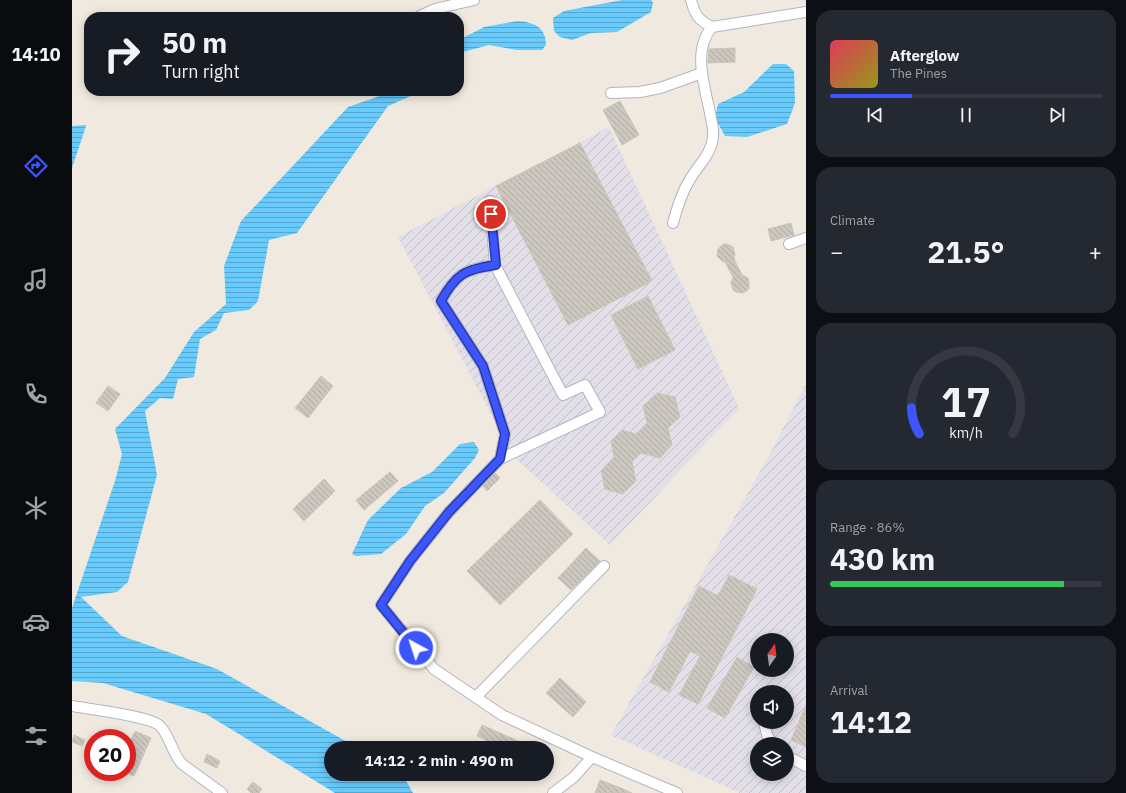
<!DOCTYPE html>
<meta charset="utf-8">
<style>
:root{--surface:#171b24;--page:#242831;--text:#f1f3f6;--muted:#9ea1a6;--line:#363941;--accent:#3c55ff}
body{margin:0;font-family:"IBM Plex Sans",sans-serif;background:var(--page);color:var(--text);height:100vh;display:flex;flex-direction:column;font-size:15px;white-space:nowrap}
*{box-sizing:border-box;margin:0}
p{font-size:13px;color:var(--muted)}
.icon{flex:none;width:22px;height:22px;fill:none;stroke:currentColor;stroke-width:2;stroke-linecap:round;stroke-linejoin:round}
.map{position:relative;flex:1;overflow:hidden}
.drawer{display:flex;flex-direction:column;gap:10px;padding:10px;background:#0d0f14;width:320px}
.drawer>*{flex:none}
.hud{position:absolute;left:12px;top:12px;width:380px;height:84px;border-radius:16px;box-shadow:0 2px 10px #0003;background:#171b24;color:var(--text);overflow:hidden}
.needle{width:26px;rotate:14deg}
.controls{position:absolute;left:678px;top:633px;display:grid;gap:8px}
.controls a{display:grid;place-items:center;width:44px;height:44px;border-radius:50%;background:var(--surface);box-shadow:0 2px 10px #0003;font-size:20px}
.speed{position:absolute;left:12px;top:729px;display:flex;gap:8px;font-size:20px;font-weight:700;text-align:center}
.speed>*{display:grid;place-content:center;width:52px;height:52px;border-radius:50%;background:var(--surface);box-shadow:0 2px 10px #0003;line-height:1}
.speed .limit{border:6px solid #d22;background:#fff;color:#111}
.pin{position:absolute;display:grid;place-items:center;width:34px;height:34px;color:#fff;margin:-17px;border:2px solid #fff;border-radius:50%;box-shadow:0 1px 4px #0007}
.me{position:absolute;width:44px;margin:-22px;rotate:320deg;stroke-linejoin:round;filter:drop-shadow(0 0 3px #0008)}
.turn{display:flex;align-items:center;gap:14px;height:84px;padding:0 12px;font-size:18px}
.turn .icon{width:52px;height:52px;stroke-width:2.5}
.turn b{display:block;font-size:28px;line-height:34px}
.big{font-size:30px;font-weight:700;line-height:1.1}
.drawer .widget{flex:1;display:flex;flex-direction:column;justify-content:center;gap:6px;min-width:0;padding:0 14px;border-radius:16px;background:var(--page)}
.drawer .dial{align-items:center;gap:0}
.dial svg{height:104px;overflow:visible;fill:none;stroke:var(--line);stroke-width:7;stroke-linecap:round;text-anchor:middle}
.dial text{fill:var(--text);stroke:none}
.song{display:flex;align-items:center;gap:12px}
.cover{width:48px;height:48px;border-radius:6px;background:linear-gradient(135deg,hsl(350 70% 55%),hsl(60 70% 35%))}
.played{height:4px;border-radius:2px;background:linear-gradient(90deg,var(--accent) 30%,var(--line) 30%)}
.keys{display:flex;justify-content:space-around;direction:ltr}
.heat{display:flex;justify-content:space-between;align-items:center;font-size:22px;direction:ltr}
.charge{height:6px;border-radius:3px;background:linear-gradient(90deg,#34c759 86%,var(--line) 0)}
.trip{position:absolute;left:252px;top:741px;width:230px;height:40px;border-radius:20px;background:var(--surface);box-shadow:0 2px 10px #0003;font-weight:700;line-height:40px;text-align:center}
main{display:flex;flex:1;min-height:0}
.tab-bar{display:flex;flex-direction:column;width:72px;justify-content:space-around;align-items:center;background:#090b0e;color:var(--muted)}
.tab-bar .icon{width:28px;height:28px}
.tab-bar .active{color:var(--accent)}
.tab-bar b{font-size:18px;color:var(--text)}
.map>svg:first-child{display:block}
.industrial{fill:url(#industrial-furrows);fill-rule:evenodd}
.water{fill:url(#water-rules)}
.building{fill:url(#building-back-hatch);stroke:#ccc6b7}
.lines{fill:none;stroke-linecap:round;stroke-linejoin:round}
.minor-casing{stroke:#b2b4c2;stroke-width:12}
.minor{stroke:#fff;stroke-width:10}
.route-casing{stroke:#2737a6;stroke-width:10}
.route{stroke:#3c55ff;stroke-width:7}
</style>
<main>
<nav class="tab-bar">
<b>14:10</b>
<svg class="icon active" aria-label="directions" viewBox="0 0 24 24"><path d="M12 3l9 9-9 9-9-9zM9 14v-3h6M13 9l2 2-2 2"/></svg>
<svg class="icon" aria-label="music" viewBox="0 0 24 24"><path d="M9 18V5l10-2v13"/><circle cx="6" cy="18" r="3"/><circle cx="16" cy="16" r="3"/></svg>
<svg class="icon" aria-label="phone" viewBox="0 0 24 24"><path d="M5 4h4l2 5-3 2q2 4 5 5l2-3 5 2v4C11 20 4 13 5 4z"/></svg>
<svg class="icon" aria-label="climate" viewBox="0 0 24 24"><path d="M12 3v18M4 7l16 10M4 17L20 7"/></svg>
<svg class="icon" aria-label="car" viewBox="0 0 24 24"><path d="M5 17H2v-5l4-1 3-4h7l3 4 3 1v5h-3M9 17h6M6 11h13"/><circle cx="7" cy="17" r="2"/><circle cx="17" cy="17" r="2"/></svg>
<svg class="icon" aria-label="filters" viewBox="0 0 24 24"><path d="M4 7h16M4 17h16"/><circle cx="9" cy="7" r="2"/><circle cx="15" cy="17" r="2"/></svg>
</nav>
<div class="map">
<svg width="734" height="793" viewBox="0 0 734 793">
<defs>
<pattern id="industrial-furrows" width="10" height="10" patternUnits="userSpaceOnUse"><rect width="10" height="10" fill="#e2dfe8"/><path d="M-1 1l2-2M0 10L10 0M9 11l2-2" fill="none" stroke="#c2c0c7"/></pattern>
<pattern id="water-rules" width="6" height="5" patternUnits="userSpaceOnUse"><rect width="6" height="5" fill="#68cbfb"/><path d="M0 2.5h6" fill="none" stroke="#56a5cc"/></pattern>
<pattern id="building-back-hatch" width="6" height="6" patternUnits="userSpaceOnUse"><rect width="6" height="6" fill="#cbc6be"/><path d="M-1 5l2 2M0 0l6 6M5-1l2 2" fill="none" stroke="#afaaa4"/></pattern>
</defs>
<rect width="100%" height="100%" fill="#f0e9df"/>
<g class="industrial">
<path d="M537,127L667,408L538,545L441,456L326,237Z"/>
<path d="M734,384V793H668L539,735L693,463ZM685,640H715V670H685ZM685,692H715V722H685ZM685,744H715V774H685Z"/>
</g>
<g class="water">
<path d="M550,0H579L581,3L579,12L545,32L519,33L500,40L488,37L482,31L481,18L492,11Z"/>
<path d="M445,21C462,22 474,27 474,45L470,50H445L417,45L387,53V40L412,27Z"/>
<path d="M701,64H714L722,71L723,103L715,124L675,137L653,136L643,118L646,104L672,92Z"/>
<path d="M348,92L316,106L225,233L197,240L186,301L177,310L152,313L144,330L128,339L122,377L106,379L101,399L88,398L73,411L85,475L56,582L45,592L9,597L50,636L145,669L286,748H259V774H325L333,779L341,793H263L134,714L31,683L0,681V608L43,481L50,454L43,429L93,378L122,332L154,304L152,266L169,221L276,107L316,93Z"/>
<path d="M14,125V126L0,168V126Z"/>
<path d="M402,442L407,450L403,458L372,493L353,506L334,534L309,554L284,556L280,554L296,520L329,488L360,472L388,444Z"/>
</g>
<g class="building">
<path d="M663,48V62L636,63L637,49Z"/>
<path d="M548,101L567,135L550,145L531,110Z"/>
<path d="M508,143L580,281L496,325L424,186Z"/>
<path d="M719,223L722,235L699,241L696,229Z"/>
<path d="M651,244H655L661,247L663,254L662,259L670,275L676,278L677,282V289L671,293L664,292L661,290L659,283L661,277L653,262L650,261L645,256L646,249Z"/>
<path d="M576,296L603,350L566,369L539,315Z"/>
<path d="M249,376L261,386L236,418L223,408Z"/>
<path d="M36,386L48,394L36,411L24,403Z"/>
<path d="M585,393L603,397L608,417L596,428L600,445L588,458L569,453L560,462L564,481L551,494L533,489L529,471L542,457L539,441L550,430L564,434L575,423L571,406Z"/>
<path d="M318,472L326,481L292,510L284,500Z"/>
<path d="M423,473L428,478L415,491L411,486Z"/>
<path d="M252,479L263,491L232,521L221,509Z"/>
<path d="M468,500L501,534L428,605L395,571Z"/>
<path d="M514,548L528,561L499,590L486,578Z"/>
<path d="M657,575L685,589L626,704L607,695L628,656L618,651L597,692L578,682L627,586L646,596Z"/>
<path d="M665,657L682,667L653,718L635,708Z"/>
<path d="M488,678L514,702L501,717L474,693Z"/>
<path d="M734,705V747L719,740Z"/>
<path d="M410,725L462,748H431L405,736Z"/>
<path d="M63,731L79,738L62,776L55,773V749Z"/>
<path d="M2,735L13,740L10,746L0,742Z"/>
<path d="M135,754L148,761L145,768L132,762Z"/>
<path d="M528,780L549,788L560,793H523Z"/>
<path d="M181,782L190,789L187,793H179L175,789Z"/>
</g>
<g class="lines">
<g class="minor-casing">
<g id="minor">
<path d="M619,0C623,15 626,20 640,27"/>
<path d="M346,17L363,9L402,0"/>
<path d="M539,93L568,92L588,88L630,73"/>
<path d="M418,201L423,265C393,269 384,274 369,301L411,366L433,434L428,459L377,512L338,561L309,605L362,669L430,715L520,757"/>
<path d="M601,223C605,208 609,194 617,181C626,165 640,154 641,136C642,130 640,124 639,118C634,89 619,52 640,27L734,12"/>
<path d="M717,244L734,238"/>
<path d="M423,265L491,395L513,385L528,412L428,459"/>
<path d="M404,697L532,566"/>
<path d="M0,706C16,709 79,716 88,726C98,736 100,753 110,764L150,793"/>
<path d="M692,722L695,735L700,744"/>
<path d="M715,756L734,766"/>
<path d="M481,793L502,777L520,757L605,793"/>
</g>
</g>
<use href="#minor" class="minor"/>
</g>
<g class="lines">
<g class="route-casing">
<path id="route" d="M344,648L309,605L338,561L377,512L428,459L433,434L411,366L369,301C384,274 393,269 424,265L419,214"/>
</g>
<use href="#route" class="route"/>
</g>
</svg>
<div class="controls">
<a><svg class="needle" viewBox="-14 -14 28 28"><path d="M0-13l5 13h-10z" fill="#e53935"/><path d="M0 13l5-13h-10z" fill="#9ea1a6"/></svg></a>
<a><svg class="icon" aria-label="sound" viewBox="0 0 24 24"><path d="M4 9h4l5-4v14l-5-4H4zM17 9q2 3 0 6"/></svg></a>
<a><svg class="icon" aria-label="layers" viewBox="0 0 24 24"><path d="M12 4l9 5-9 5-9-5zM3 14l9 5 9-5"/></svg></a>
</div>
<div class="speed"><div class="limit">20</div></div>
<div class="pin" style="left:419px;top:214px;background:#d93025"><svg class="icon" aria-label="arrive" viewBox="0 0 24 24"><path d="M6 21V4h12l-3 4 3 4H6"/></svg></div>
<svg class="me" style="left:344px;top:648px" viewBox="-20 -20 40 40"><circle r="17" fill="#3c55ff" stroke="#fff" stroke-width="3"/><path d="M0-11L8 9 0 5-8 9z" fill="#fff"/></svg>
<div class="trip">14:12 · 2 min · 490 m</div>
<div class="hud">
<div class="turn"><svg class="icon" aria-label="right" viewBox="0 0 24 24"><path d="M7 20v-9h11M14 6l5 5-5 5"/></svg><div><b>50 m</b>Turn right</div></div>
</div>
</div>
<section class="drawer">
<div class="widget">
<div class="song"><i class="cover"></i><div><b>Afterglow</b><p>The Pines</p></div></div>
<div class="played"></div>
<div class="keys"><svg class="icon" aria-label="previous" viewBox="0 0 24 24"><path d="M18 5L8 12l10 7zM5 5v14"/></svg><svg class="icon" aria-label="pause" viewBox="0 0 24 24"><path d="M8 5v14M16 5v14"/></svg><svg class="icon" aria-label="next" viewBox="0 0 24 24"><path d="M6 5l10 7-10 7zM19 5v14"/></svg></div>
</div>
<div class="widget"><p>Climate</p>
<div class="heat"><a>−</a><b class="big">21.5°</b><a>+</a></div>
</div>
<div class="widget dial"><svg viewBox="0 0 100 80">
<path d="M14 69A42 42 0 1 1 86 69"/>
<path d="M14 69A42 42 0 0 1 8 49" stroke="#3c55ff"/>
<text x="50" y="56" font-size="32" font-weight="700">17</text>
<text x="50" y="72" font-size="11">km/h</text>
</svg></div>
<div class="widget"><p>Range · 86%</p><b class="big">430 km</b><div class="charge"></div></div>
<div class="widget"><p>Arrival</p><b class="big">14:12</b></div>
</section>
</main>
